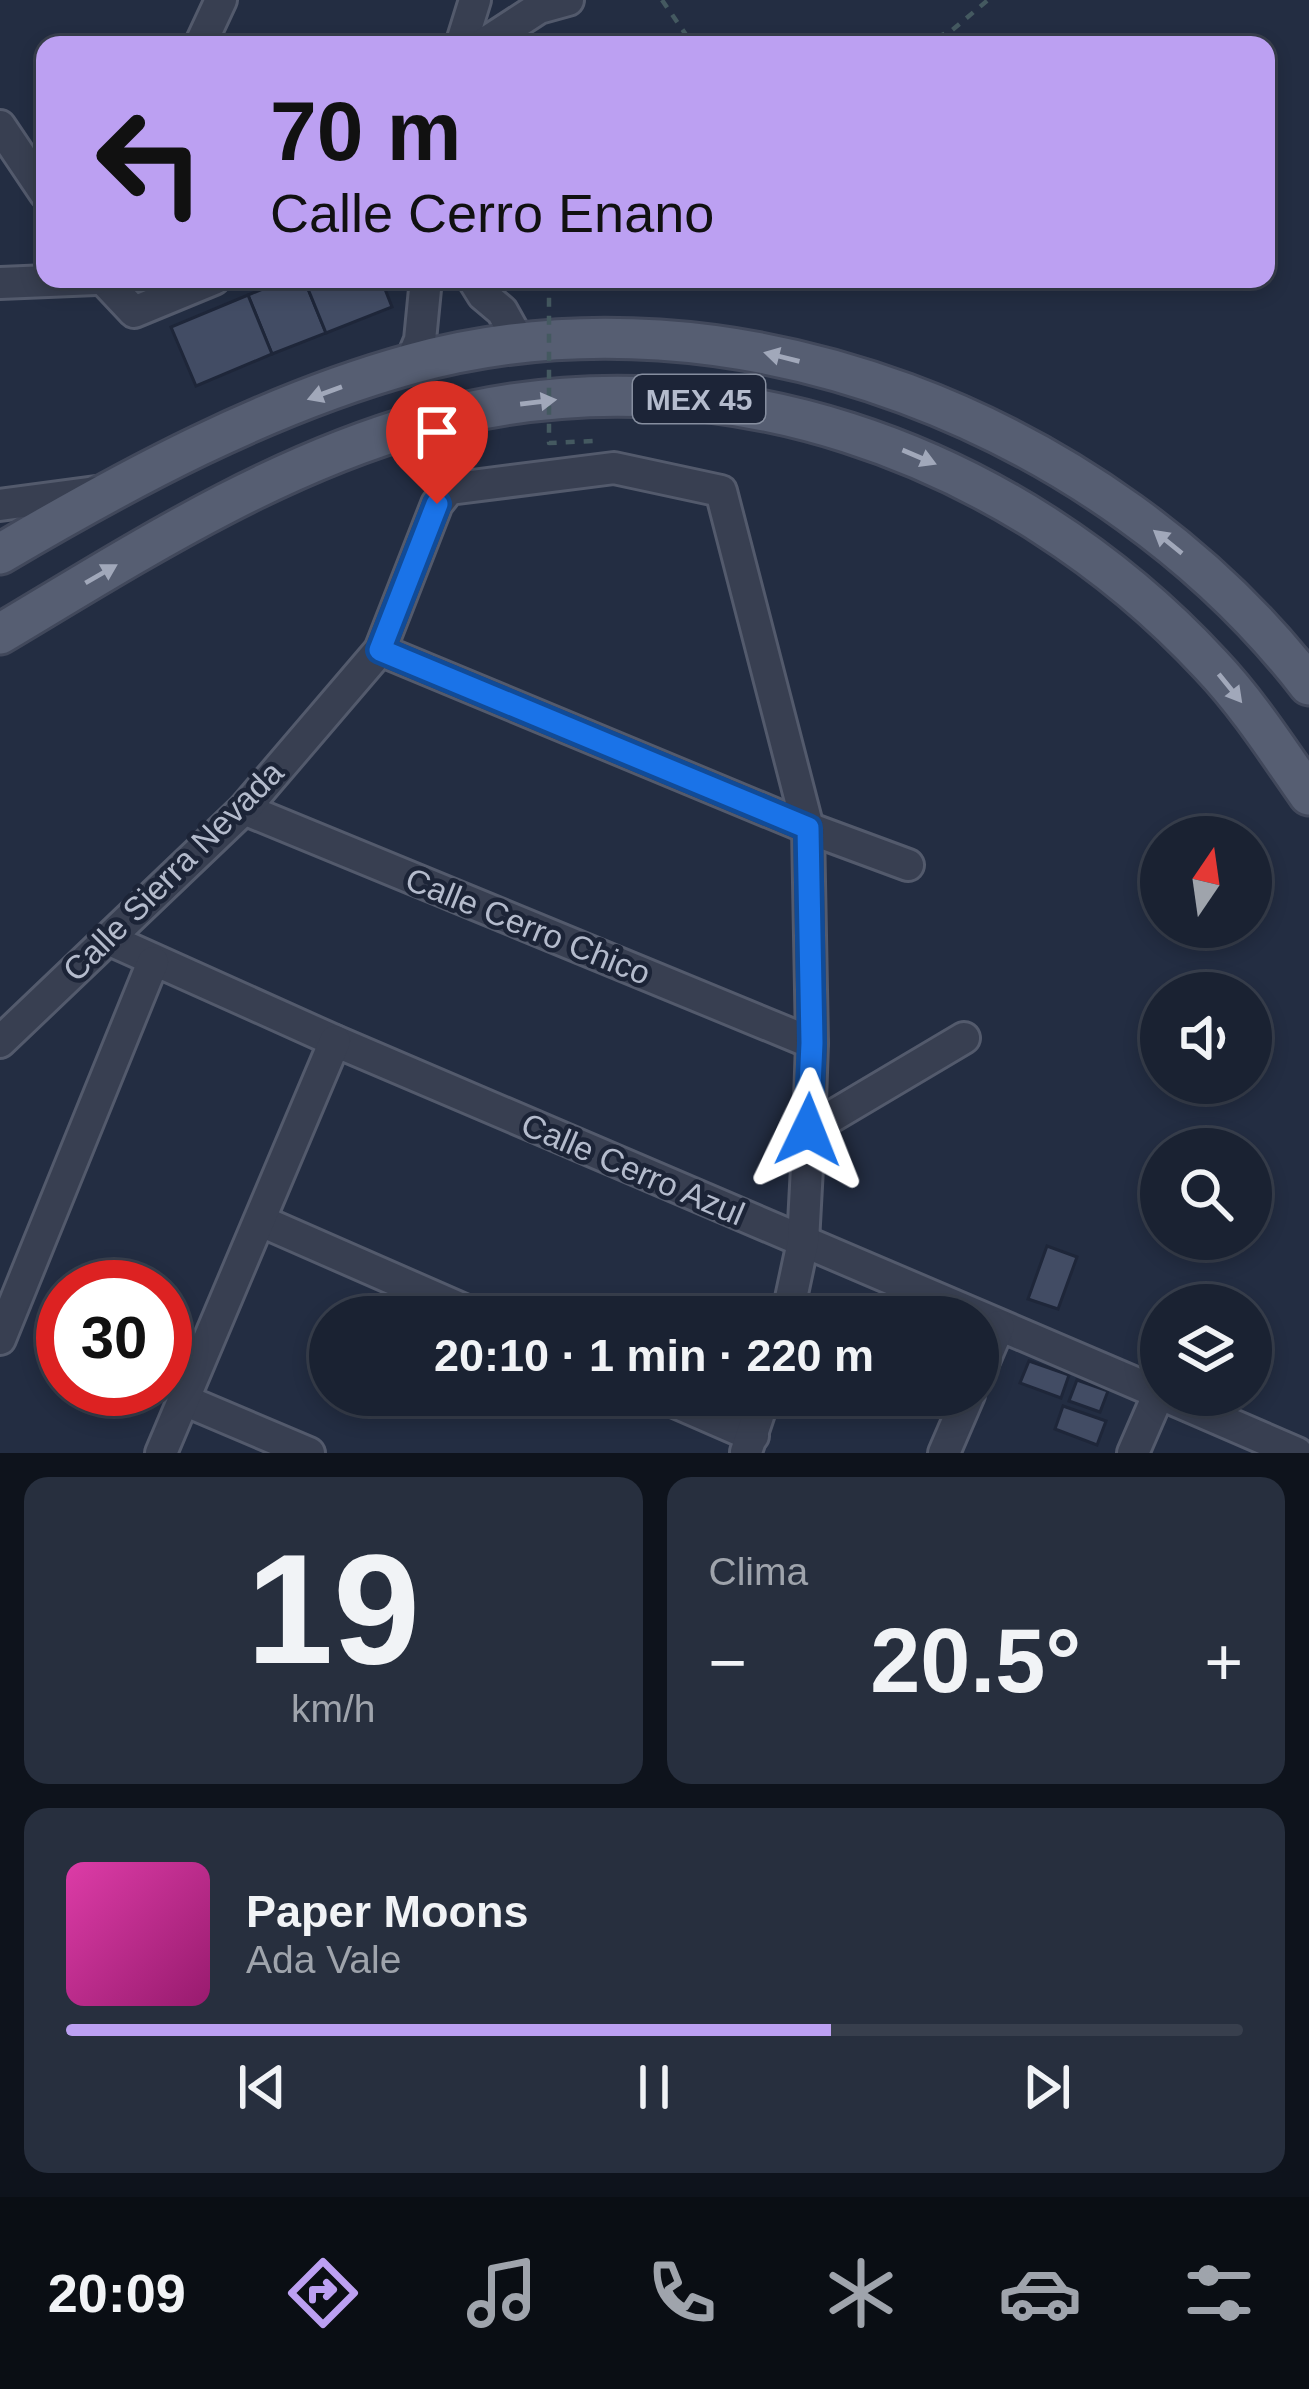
<!DOCTYPE html>
<html lang="es">
<meta charset="utf-8">
<style>
:root{--surface:#1a2232;--page:#272f3e;--text:#f1f3f6;--muted:#9fa4ac;--line:#383f4d;--accent:#bca0f2}
body{margin:0;font-family:Helvetica,sans-serif;background:var(--page);color:var(--text);height:100vh;display:flex;flex-direction:column;font-size:45px;white-space:nowrap}
*{box-sizing:border-box;margin:0}
p{font-size:39px;color:var(--muted)}
.icon{flex:none;width:66px;height:66px;fill:none;stroke:currentColor;stroke-width:2;stroke-linecap:round;stroke-linejoin:round}
.map{position:relative;height:1453px;overflow:hidden}
.side{display:flex;flex-direction:column;gap:24px;padding:24px;background:#0e131c;flex:1}
.side>*{flex:none}
.top-card{position:absolute;left:36px;top:36px;width:1239px;height:252px;border-radius:24px;box-shadow:0 6px 18px #0003,0 0 0 3px var(--line);background:#bca0f2;color:#111;overflow:hidden}
.needle{width:78px;rotate:13deg}
.controls{position:absolute;left:1140px;top:816px;display:grid;gap:24px}
.controls a{display:grid;place-items:center;width:132px;height:132px;border-radius:50%;background:var(--surface);box-shadow:0 6px 18px #0003,0 0 0 3px var(--line);font-size:60px}
.speed{position:absolute;left:36px;top:1260px;display:flex;gap:24px;font-size:60px;font-weight:700;text-align:center}
.speed>*{display:grid;place-content:center;width:156px;height:156px;border-radius:50%;background:var(--surface);box-shadow:0 6px 18px #0003,0 0 0 3px var(--line);line-height:1}
.speed .limit{border:18px solid #d22;background:#fff;color:#111}
.pin{position:absolute;display:grid;place-items:center;width:102px;height:102px;color:#fff;margin:-123px -51px;border-radius:50% 50% 50% 0;rotate:-45deg;box-shadow:0 0 12px #0007}
.pin .icon{rotate:45deg}
.me{position:absolute;width:132px;margin:-66px;rotate:2deg;stroke-linejoin:round;filter:drop-shadow(0 0 9px #0008)}
.turn{display:flex;align-items:center;gap:42px;height:252px;padding:0 36px;font-size:54px}
.turn .icon{width:156px;height:156px;stroke-width:2.5}
.turn b{display:block;font-size:84px;line-height:102px}
.big{font-size:90px;font-weight:600;line-height:1.1}
.side .tile{flex:1;display:flex;flex-direction:column;justify-content:center;gap:18px;min-width:0;padding:0 42px;border-radius:24px;background:var(--page)}
.side .dial{align-items:center;gap:0}
.dial b{font-size:156px;line-height:1}
.song{display:flex;align-items:center;gap:36px}
.cover{width:144px;height:144px;border-radius:18px;background:linear-gradient(135deg,hsl(320 70% 55%),hsl(320 70% 35%))}
.played{height:12px;border-radius:6px;background:linear-gradient(90deg,var(--accent) 65%,var(--line) 65%)}
.keys{display:flex;justify-content:space-around;direction:ltr}
.heat{display:flex;justify-content:space-between;align-items:center;font-size:66px;direction:ltr}
.side .tiles{flex:1;display:grid;gap:24px;grid-template-columns:1fr 1fr}
.tile:last-child{grid-column:span 2}
.trip{position:absolute;left:309px;top:1296px;width:690px;height:120px;border-radius:60px;background:var(--surface);box-shadow:0 6px 18px #0003,0 0 0 3px var(--line);font-weight:600;line-height:120px;text-align:center}
.tab-bar{display:flex;height:192px;justify-content:space-around;align-items:center;background:#0a0e14;color:var(--muted)}
.tab-bar .icon{width:84px;height:84px}
.tab-bar .on{color:var(--accent)}
.tab-bar b{font-size:54px;color:var(--text)}
.map>svg:first-child{display:block}
.building{fill:#424c64;stroke:#1e2639;stroke-width:3}
.lines{fill:none;stroke-linecap:round;stroke-linejoin:round}
.minor-casing{stroke:#535a6c;stroke-width:36}
.major-casing{stroke:#41485b;stroke-width:45}
.path{stroke:#445960;stroke-width:4.5;stroke-dasharray:9 9;stroke-linecap:butt}
.minor{stroke:#383f51;stroke-width:30}
.major{stroke:#565e72;stroke-width:39}
.path-bridge{stroke:#445960;stroke-width:4.5;stroke-dasharray:9 9;stroke-linecap:butt}
.oneway{fill:#a1a8ba}
.route-casing{stroke:#114b97;stroke-width:30}
.route{stroke:#1a73e8;stroke-width:21}
.labels{text-anchor:middle;dominant-baseline:central;stroke-width:9;stroke-linejoin:round;paint-order:stroke}
.shield{fill:#1c2437;stroke:#868e9f;stroke-width:3}
.shield-label{font-size:30px;font-weight:bold;fill:#b4bbcc}
.street-label{font-size:33px;fill:#b4bbcc;stroke:#1c2437}
</style>
<div class="map">
<svg width="1309" height="1453" viewBox="0 0 1309 1453">
<rect width="100%" height="100%" fill="#232d42"/>
<g class="building">
<path d="M287,279H304L326,333L272,354L248,295Z"/>
<path d="M304,279H381L392,307L326,333Z"/>
<path d="M248,295L272,354L196,386L171,327Z"/>
<path d="M1047,1246L1077,1257L1058,1309L1028,1299Z"/>
<path d="M1176,1294L1196,1301L1195,1305H1171Z"/>
<path d="M1251,1336L1267,1342L1251,1384Z"/>
<path d="M1029,1361L1069,1375L1061,1398L1020,1383Z"/>
<path d="M1077,1380L1108,1391L1100,1412L1069,1401Z"/>
<path d="M1063,1406L1106,1421L1097,1445L1055,1429Z"/>
</g>
<g class="lines">
<g class="minor-casing">
<g id="minor">
<path d="M200,45L221,0"/>
<path d="M461,45L475,0"/>
<path d="M482,45L539,8L568,0"/>
<path d="M0,126L45,193"/>
<path d="M103,279L134,312L214,279"/>
<path d="M473,279L483,295L502,311L521,345"/>
<path d="M0,283L96,279"/>
<path d="M410,364L420,340L426,279"/>
<path d="M0,505L96,492"/>
<path d="M380,650L808,828L908,865"/>
<path d="M244,809L812,1043"/>
<path d="M108,939L335,1041L1161,1394"/>
<path d="M0,1042L244,809L380,650L437,504L449,489L614,468L721,491L808,828L812,1043L809,1130L803,1242L787,1317"/>
<path d="M809,1130L964,1038"/>
<path d="M261,1221L480,1317"/>
<path d="M0,1339L153,962"/>
<path d="M978,1375L999,1326"/>
<path d="M659,1395L753,1436"/>
<path d="M1163,1395L1297,1453"/>
<path d="M184,1400L309,1453"/>
<path d="M746,1452L765,1395"/>
<path d="M161,1453L335,1041"/>
<path d="M944,1453L969,1395"/>
<path d="M1133,1453L1159,1393"/>
</g>
</g>
<g class="major-casing">
<g id="major">
<path d="M0,554C129,478 266,404 411,364C734,275 1108,425 1309,685"/>
<path d="M0,634C134,554 269,467 420,424C707,341 1012,450 1211,665C1248,704 1278,751 1309,795"/>
</g>
</g>
<g class="path">
<path d="M662,0L693,45"/>
<path d="M920,45L951,31L988,0"/>
</g>
<use href="#minor" class="minor"/>
<use href="#major" class="major"/>
<path class="path-bridge" d="M510,288L549,283V443L593,441"/>
</g>
<defs><path id="oneway-solid" d="M-6-.8H1V-3.2L6.5 0L1 3.2V.8H-6Z" transform="scale(3)"/></defs>
<g class="oneway">
<use href="#oneway-solid" transform="translate(782 357) rotate(-166)"/>
<use href="#oneway-solid" transform="translate(325 393) rotate(160)"/>
<use href="#oneway-solid" transform="translate(538 402) rotate(-7)"/>
<use href="#oneway-solid" transform="translate(919 457) rotate(23)"/>
<use href="#oneway-solid" transform="translate(1168 542) rotate(-141)"/>
<use href="#oneway-solid" transform="translate(101 574) rotate(-30)"/>
<use href="#oneway-solid" transform="translate(1230 688) rotate(51)"/>
</g>
<g class="lines">
<g class="route-casing">
<path id="route" d="M437,504L380,650L808,828L812,1043L808,1130"/>
</g>
<use href="#route" class="route"/>
</g>
<g class="labels">
<rect class="shield" x="633" y="375" width="132" height="48" rx="9"/>
<g class="shield-label">
<text x="699" y="399">MEX 45</text>
</g>
<g class="street-label">
<text transform="translate(173 871) rotate(-45)">Calle Sierra Nevada</text>
<text transform="translate(528 926) rotate(22)">Calle Cerro Chico</text>
<text transform="translate(633 1169) rotate(23)">Calle Cerro Azul</text>
</g>
</g>
</svg>
<div class="controls">
<a><svg class="needle" viewBox="-14 -14 28 28"><path d="M0-13l5 13h-10z" fill="#e53935"/><path d="M0 13l5-13h-10z" fill="#9fa4ac"/></svg></a>
<a><svg class="icon" aria-label="sound" viewBox="0 0 24 24"><path d="M4 9h4l5-4v14l-5-4H4zM17 9q2 3 0 6"/></svg></a>
<a><svg class="icon" aria-label="search" viewBox="0 0 24 24"><circle cx="10" cy="10" r="6"/><path d="M15 15l6 6"/></svg></a>
<a><svg class="icon" aria-label="layers" viewBox="0 0 24 24"><path d="M12 4l9 5-9 5-9-5zM3 14l9 5 9-5"/></svg></a>
</div>
<div class="speed"><div class="limit">30</div></div>
<div class="pin" style="left:437px;top:504px;background:#d93025"><svg class="icon" aria-label="arrive" viewBox="0 0 24 24"><path d="M6 21V4h12l-3 4 3 4H6"/></svg></div>
<svg class="me" style="left:808px;top:1130px" viewBox="-20 -20 40 40"><path d="M0-17L14 15 0 8-14 15z" fill="#1a73e8" stroke="#fff" stroke-width="4"/></svg>
<div class="trip">20:10 · 1 min · 220 m</div>
<div class="top-card">
<div class="turn"><svg class="icon" aria-label="left" viewBox="0 0 24 24"><path d="M17 20v-9H6M10 6l-5 5 5 5"/></svg><div><b>70 m</b>Calle Cerro Enano</div></div>
</div>
</div>
<section class="side">
<div class="tiles">
<div class="tile dial"><b>19</b><p>km/h</p></div>
<div class="tile"><p>Clima</p>
<div class="heat"><a>−</a><b class="big">20.5°</b><a>+</a></div>
</div>
<div class="tile">
<div class="song"><i class="cover"></i><div><b>Paper Moons</b><p>Ada Vale</p></div></div>
<div class="played"></div>
<div class="keys"><svg class="icon" aria-label="previous" viewBox="0 0 24 24"><path d="M18 5L8 12l10 7zM5 5v14"/></svg><svg class="icon" aria-label="pause" viewBox="0 0 24 24"><path d="M8 5v14M16 5v14"/></svg><svg class="icon" aria-label="next" viewBox="0 0 24 24"><path d="M6 5l10 7-10 7zM19 5v14"/></svg></div>
</div>
</div>
</section>
<nav class="tab-bar">
<b>20:09</b>
<svg class="icon on" aria-label="directions" viewBox="0 0 24 24"><path d="M12 3l9 9-9 9-9-9zM9 14v-3h6M13 9l2 2-2 2"/></svg>
<svg class="icon" aria-label="music" viewBox="0 0 24 24"><path d="M9 18V5l10-2v13"/><circle cx="6" cy="18" r="3"/><circle cx="16" cy="16" r="3"/></svg>
<svg class="icon" aria-label="phone" viewBox="0 0 24 24"><path d="M5 4h4l2 5-3 2q2 4 5 5l2-3 5 2v4C11 20 4 13 5 4z"/></svg>
<svg class="icon" aria-label="climate" viewBox="0 0 24 24"><path d="M12 3v18M4 7l16 10M4 17L20 7"/></svg>
<svg class="icon" aria-label="car" viewBox="0 0 24 24"><path d="M5 17H2v-5l4-1 3-4h7l3 4 3 1v5h-3M9 17h6M6 11h13"/><circle cx="7" cy="17" r="2"/><circle cx="17" cy="17" r="2"/></svg>
<svg class="icon" aria-label="filters" viewBox="0 0 24 24"><path d="M4 7h16M4 17h16"/><circle cx="9" cy="7" r="2"/><circle cx="15" cy="17" r="2"/></svg>
</nav>
